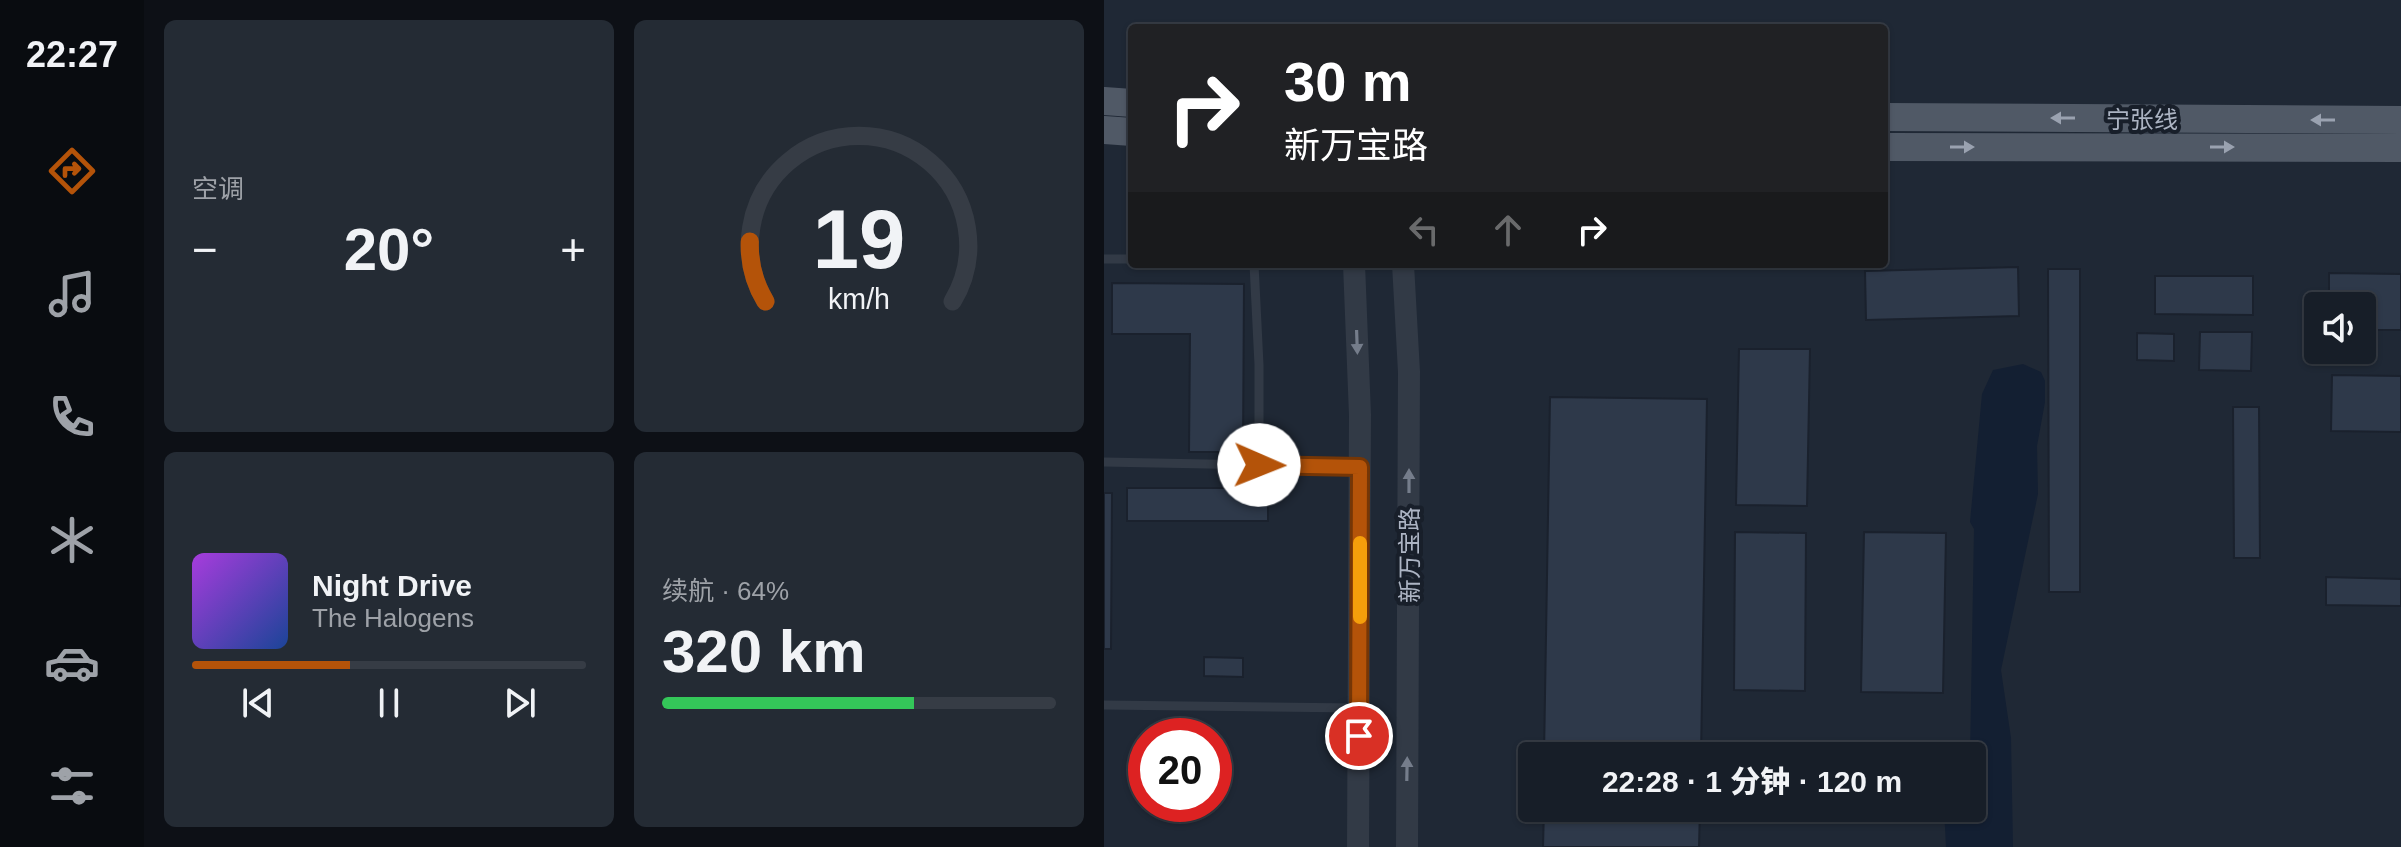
<!DOCTYPE html>
<html lang="zh">
<meta charset="utf-8">
<style>
:root{--surface:#171e28;--page:#242b34;--text:#f1f3f6;--muted:#9ea2a8;--line:#363c45;--accent:#b45309}
body{margin:0;font-family:Arial,"Noto Sans SC",sans-serif;background:var(--page);color:var(--text);height:100vh;display:flex;flex-direction:column;font-size:30px;white-space:nowrap}
*{box-sizing:border-box;margin:0}
p{font-size:26px;color:var(--muted)}
.icon{flex:none;width:44px;height:44px;fill:none;stroke:currentColor;stroke-width:2;stroke-linecap:round;stroke-linejoin:round}
.map{position:relative;flex:1;overflow:hidden}
.sheet{display:flex;flex-direction:column;gap:20px;padding:20px;background:#0d1016;width:960px}
.sheet>*{flex:none}
.top-card{position:absolute;left:24px;top:24px;width:760px;height:244px;border-radius:8px;box-shadow:0 2px 6px #0004,0 0 0 2px var(--line);background:#202124;color:#fff;overflow:hidden}
.buttons{position:absolute;left:1200px;top:292px;display:grid;gap:16px}
.buttons a{display:grid;place-items:center;width:72px;height:72px;border-radius:8px;background:var(--surface);box-shadow:0 2px 6px #0004,0 0 0 2px var(--line);font-size:40px}
.speed{position:absolute;left:24px;top:718px;display:flex;gap:16px;font-size:40px;font-weight:700;text-align:center}
.speed>*{display:grid;place-content:center;width:104px;height:104px;border-radius:50%;background:var(--surface);box-shadow:0 2px 6px #0004,0 0 0 2px var(--line);line-height:1}
.speed .limit{border:12px solid #d22;background:#fff;color:#111}
.pin{position:absolute;display:grid;place-items:center;width:68px;height:68px;color:#fff;margin:-34px;border:4px solid #fff;border-radius:50%;box-shadow:0 2px 8px #0007}
.me{position:absolute;width:88px;margin:-44px;rotate:91deg;stroke-linejoin:round;filter:drop-shadow(0 0 6px #0008)}
.turn{display:flex;align-items:center;gap:28px;height:168px;padding:0 24px;font-size:36px}
.turn .icon{width:104px;height:104px;stroke-width:2.5}
.turn b{display:block;font-size:56px;line-height:68px}
.lanes{display:flex;align-items:center;height:76px;padding:0 24px;background:#0003;justify-content:center;gap:40px;direction:ltr}
.lanes .off{opacity:.35}
.big{font-size:60px;font-weight:800;line-height:1.1}
.sheet .tile{flex:1;display:flex;flex-direction:column;justify-content:center;gap:12px;min-width:0;padding:0 28px;border-radius:12px;background:var(--page)}
.sheet .dial{align-items:center;gap:0}
.dial svg{height:208px;overflow:visible;fill:none;stroke:var(--line);stroke-width:7;stroke-linecap:round;text-anchor:middle}
.dial text{fill:var(--text);stroke:none}
.song{display:flex;align-items:center;gap:24px}
.cover{width:96px;height:96px;border-radius:12px;background:linear-gradient(135deg,hsl(280 70% 55%),hsl(220 70% 35%))}
.played{height:8px;border-radius:4px;background:linear-gradient(90deg,var(--accent) 40%,var(--line) 40%)}
.keys{display:flex;justify-content:space-around;direction:ltr}
.heat{display:flex;justify-content:space-between;align-items:center;font-size:44px;direction:ltr}
.charge{height:12px;border-radius:6px;background:linear-gradient(90deg,#34c759 64%,var(--line) 0)}
.sheet .tiles{flex:1;display:grid;gap:20px;grid-template-columns:repeat(2,1fr)}
.trip{position:absolute;left:414px;top:742px;width:468px;height:80px;border-radius:8px;background:var(--surface);box-shadow:0 2px 6px #0004,0 0 0 2px var(--line);font-weight:800;line-height:80px;text-align:center}
main{display:flex;flex:1;min-height:0}
.tab-bar{display:flex;flex-direction:column;width:144px;justify-content:space-around;align-items:center;background:#090c10;color:var(--muted)}
.tab-bar .icon{width:56px;height:56px}
.tab-bar .current{color:var(--accent)}
.tab-bar b{font-size:36px;color:var(--text)}
.map>svg:first-child{display:block}
.water{fill:#131f32}
.building{fill:#2e394a;stroke:#1a212d;stroke-width:2}
.lines{fill:none;stroke-linecap:round;stroke-linejoin:round}
.service{stroke:#323a46;stroke-width:9}
.tertiary{stroke:#323a46;stroke-width:22}
.primary{stroke:#505966;stroke-width:28}
.oneway{fill:#9aa2b0}
.oneway2{fill:#757d8b}
.route-casing{stroke:#753606;stroke-width:20}
.route{stroke:#b45309;stroke-width:14}
.slow{stroke:#f59e0b;stroke-width:14}
.labels{text-anchor:middle;dominant-baseline:central;stroke-width:8;stroke-linejoin:round;paint-order:stroke}
.street-label{font-size:24px;fill:#acb4c3;stroke:#181f2a}
</style>
<main>
<nav class="tab-bar">
<b>22:27</b>
<svg class="icon current" aria-label="directions" viewBox="0 0 24 24"><path d="M12 3l9 9-9 9-9-9zM9 14v-3h6M13 9l2 2-2 2"/></svg>
<svg class="icon" aria-label="music" viewBox="0 0 24 24"><path d="M9 18V5l10-2v13"/><circle cx="6" cy="18" r="3"/><circle cx="16" cy="16" r="3"/></svg>
<svg class="icon" aria-label="phone" viewBox="0 0 24 24"><path d="M5 4h4l2 5-3 2q2 4 5 5l2-3 5 2v4C11 20 4 13 5 4z"/></svg>
<svg class="icon" aria-label="climate" viewBox="0 0 24 24"><path d="M12 3v18M4 7l16 10M4 17L20 7"/></svg>
<svg class="icon" aria-label="car" viewBox="0 0 24 24"><path d="M5 17H2v-5l4-1 3-4h7l3 4 3 1v5h-3M9 17h6M6 11h13"/><circle cx="7" cy="17" r="2"/><circle cx="17" cy="17" r="2"/></svg>
<svg class="icon" aria-label="filters" viewBox="0 0 24 24"><path d="M4 7h16M4 17h16"/><circle cx="9" cy="7" r="2"/><circle cx="15" cy="17" r="2"/></svg>
</nav>
<section class="sheet">
<div class="tiles">
<div class="tile"><p>空调</p>
<div class="heat"><a>−</a><b class="big">20°</b><a>+</a></div>
</div>
<div class="tile dial"><svg viewBox="0 0 100 80">
<path d="M14 69A42 42 0 1 1 86 69"/>
<path d="M14 69A42 42 0 0 1 8 46" stroke="#b45309"/>
<text x="50" y="56" font-size="32" font-weight="700">19</text>
<text x="50" y="72" font-size="11">km/h</text>
</svg></div>
<div class="tile">
<div class="song"><i class="cover"></i><div><b>Night Drive</b><p>The Halogens</p></div></div>
<div class="played"></div>
<div class="keys"><svg class="icon" aria-label="previous" viewBox="0 0 24 24"><path d="M18 5L8 12l10 7zM5 5v14"/></svg><svg class="icon" aria-label="pause" viewBox="0 0 24 24"><path d="M8 5v14M16 5v14"/></svg><svg class="icon" aria-label="next" viewBox="0 0 24 24"><path d="M6 5l10 7-10 7zM19 5v14"/></svg></div>
</div>
<div class="tile"><p>续航 · 64%</p><b class="big">320 km</b><div class="charge"></div></div>
</div>
</section>
<div class="map">
<svg width="1297" height="847" viewBox="0 0 1297 847">
<rect width="100%" height="100%" fill="#1f2835"/>
<path class="water" d="M919,364L937,372L941,381V402L933,446L934,494L897,670L907,738L909,847H842L840,808H868L866,756L870,529L866,522L878,394L889,370Z"/>
<g class="building">
<path d="M914,267L915,316L762,320L761,271Z"/>
<path d="M944,269H976V592H945Z"/>
<path d="M1225,273L1297,274V330H1258V306H1225Z"/>
<path d="M1051,276H1149V315L1051,314Z"/>
<path d="M8,283L140,284L139,452H85L86,334H8Z"/>
<path d="M1096,332H1148L1147,371L1095,370Z"/>
<path d="M1033,333L1070,334V361L1033,360Z"/>
<path d="M635,349H706L703,506L632,505Z"/>
<path d="M1228,375L1297,376V432L1227,431Z"/>
<path d="M446,397L603,399L597,756H440Z"/>
<path d="M1129,407H1155L1156,558H1130Z"/>
<rect x="23" y="488" width="141" height="33"/>
<path d="M0,493H8L7,649H0Z"/>
<path d="M631,532L702,533L701,691L630,690Z"/>
<path d="M760,532L842,533L839,693L757,692Z"/>
<path d="M1222,577L1297,579V606L1222,605Z"/>
<path d="M100,657L139,658V677L100,676Z"/>
<path d="M440,808H596L595,847H439Z"/>
</g>
<g class="lines">
<g class="service">
<path d="M0,259H28"/>
<path d="M150,264L155,365V465"/>
<path d="M0,462L256,467"/>
<path d="M0,705L253,708"/>
</g>
<g class="tertiary">
<path d="M250,264L256,415L254,847"/>
<path d="M299,264L305,372L303,847"/>
</g>
<g class="primary">
<path d="M0,101L28,103"/>
<path d="M780,117L1297,120"/>
<path d="M0,130L28,132"/>
<path d="M780,147L1297,148"/>
</g>
</g>
<defs><path id="oneway-solid" d="M-6-.8H1V-3.2L6.5 0L1 3.2V.8H-6Z" transform="scale(2)"/></defs>
<g class="oneway">
<use href="#oneway-solid" transform="translate(959 118) rotate(-180)"/>
<use href="#oneway-solid" transform="translate(1219 120) rotate(-180)"/>
<use href="#oneway-solid" transform="translate(858 147)"/>
<use href="#oneway-solid" transform="translate(1118 147)"/>
</g>
<g class="oneway2">
<use href="#oneway-solid" transform="translate(253 342) rotate(88)"/>
<use href="#oneway-solid" transform="translate(305 481) rotate(-90)"/>
<use href="#oneway-solid" transform="translate(303 769) rotate(-89)"/>
</g>
<g class="lines">
<g class="route-casing">
<path id="route" d="M155,465L256,467L255,736"/>
</g>
<use href="#route" class="route"/>
<path class="slow" d="M256,617V543"/>
</g>
<g class="labels">
<g class="street-label">
<text x="1038" y="119">宁张线</text>
<text transform="translate(305 555) rotate(-90)">新万宝路</text>
</g>
</g>
</svg>
<div class="buttons">
<a><svg class="icon" aria-label="sound" viewBox="0 0 24 24"><path d="M4 9h4l5-4v14l-5-4H4zM17 9q2 3 0 6"/></svg></a>
</div>
<div class="speed"><div class="limit">20</div></div>
<div class="pin" style="left:255px;top:736px;background:#d93025"><svg class="icon" aria-label="arrive" viewBox="0 0 24 24"><path d="M6 21V4h12l-3 4 3 4H6"/></svg></div>
<svg class="me" style="left:155px;top:465px" viewBox="-20 -20 40 40"><circle r="19" fill="#fff"/><path d="M0-13L10 11 0 6-10 11z" fill="#b45309"/></svg>
<div class="trip">22:28 · 1 分钟 · 120 m</div>
<div class="top-card">
<div class="turn"><svg class="icon" aria-label="right" viewBox="0 0 24 24"><path d="M7 20v-9h11M14 6l5 5-5 5"/></svg><div><b>30 m</b>新万宝路</div></div>
<div class="lanes"><svg class="icon off" aria-label="left" viewBox="0 0 24 24"><path d="M17 20v-9H6M10 6l-5 5 5 5"/></svg><svg class="icon off" aria-label="ahead" viewBox="0 0 24 24"><path d="M12 20V5M6 11l6-6 6 6"/></svg><svg class="icon" aria-label="right" viewBox="0 0 24 24"><path d="M7 20v-9h11M14 6l5 5-5 5"/></svg></div>
</div>
</div>
</main>
